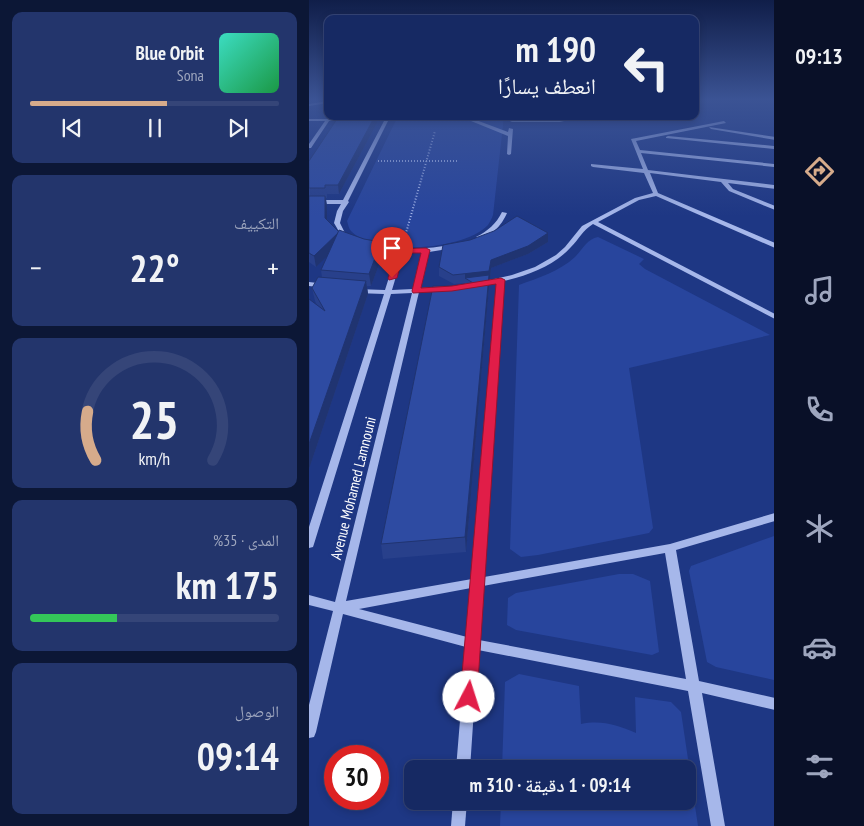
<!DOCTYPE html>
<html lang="ar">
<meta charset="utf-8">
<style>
:root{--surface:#162963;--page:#23356c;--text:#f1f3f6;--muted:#9ea6be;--line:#354578;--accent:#d6ab8b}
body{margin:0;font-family:"PT Sans Narrow","Noto Naskh Arabic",sans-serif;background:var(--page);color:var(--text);direction:rtl;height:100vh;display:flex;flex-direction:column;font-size:19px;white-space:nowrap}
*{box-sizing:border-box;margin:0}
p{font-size:16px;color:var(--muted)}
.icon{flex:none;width:28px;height:28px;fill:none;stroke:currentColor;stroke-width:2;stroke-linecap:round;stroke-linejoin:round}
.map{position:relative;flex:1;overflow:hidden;direction:ltr}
.sheet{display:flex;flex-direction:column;gap:12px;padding:12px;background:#0c1736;width:309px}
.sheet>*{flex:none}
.guide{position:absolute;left:15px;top:15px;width:375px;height:105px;border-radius:10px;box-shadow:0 2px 8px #0003,0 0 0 1px var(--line);direction:rtl;background:#162963;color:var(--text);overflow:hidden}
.speed{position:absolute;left:15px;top:745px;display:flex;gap:10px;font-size:25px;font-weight:700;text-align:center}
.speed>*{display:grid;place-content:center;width:65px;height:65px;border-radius:50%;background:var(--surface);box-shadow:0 2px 8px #0003,0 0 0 1px var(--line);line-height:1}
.speed .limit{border:8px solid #d22;background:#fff;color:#111}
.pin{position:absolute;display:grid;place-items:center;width:42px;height:42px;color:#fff;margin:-51px -21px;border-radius:50% 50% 50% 0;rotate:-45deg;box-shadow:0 0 5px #0007}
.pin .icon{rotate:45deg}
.me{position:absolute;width:55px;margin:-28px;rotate:5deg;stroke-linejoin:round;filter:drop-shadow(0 0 4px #0008)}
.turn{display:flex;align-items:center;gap:18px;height:105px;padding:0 20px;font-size:22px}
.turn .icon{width:65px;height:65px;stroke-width:2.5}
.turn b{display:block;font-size:35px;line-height:42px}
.big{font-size:38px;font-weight:600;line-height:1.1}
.sheet .tile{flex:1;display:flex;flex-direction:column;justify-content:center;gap:8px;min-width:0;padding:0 18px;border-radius:10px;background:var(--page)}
.sheet .dial{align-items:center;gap:0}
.dial svg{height:130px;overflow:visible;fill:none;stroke:var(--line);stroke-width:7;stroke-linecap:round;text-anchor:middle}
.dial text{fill:var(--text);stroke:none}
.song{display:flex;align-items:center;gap:15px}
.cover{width:60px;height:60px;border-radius:8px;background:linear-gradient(135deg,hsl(170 70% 55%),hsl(140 70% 35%))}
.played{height:5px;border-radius:2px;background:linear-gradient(90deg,var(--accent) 55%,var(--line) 55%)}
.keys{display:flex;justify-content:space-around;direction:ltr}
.heat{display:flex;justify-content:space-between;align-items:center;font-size:28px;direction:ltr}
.charge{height:8px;border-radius:4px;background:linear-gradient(90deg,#34c759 35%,var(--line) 0)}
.trip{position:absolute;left:95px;top:760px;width:292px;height:50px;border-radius:10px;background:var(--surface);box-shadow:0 2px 8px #0003,0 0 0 1px var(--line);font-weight:600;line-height:50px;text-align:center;direction:rtl}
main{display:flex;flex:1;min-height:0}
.tab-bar{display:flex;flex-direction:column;width:90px;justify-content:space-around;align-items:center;background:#091028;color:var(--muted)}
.tab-bar .icon{width:35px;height:35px}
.tab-bar .selected{color:var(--accent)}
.tab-bar b{font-size:22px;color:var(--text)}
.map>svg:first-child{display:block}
.green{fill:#28459d}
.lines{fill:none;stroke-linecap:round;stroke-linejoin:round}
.path{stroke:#a6b7ea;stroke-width:2;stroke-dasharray:1 2;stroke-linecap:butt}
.minor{fill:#a6b7ea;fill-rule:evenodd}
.wall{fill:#28408b}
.shaded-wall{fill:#203471}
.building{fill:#2e4ba2;stroke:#203471}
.route{fill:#e11d48;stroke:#92132f}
.labels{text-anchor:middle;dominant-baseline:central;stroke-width:5;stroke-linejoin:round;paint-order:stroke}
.street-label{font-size:15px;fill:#fff;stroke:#1e3784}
</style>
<main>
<nav class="tab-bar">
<b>09:13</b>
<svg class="icon selected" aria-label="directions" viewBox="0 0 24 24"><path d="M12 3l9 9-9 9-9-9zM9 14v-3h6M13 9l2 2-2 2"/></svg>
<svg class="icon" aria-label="music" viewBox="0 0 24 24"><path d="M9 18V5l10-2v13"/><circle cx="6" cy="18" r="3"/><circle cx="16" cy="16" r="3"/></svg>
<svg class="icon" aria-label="phone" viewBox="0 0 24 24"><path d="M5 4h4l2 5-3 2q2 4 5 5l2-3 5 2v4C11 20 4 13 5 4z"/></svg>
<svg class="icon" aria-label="climate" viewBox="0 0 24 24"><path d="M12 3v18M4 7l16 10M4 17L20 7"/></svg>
<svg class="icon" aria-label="car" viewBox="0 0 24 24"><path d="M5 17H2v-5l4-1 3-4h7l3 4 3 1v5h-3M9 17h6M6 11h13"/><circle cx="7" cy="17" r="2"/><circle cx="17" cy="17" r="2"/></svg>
<svg class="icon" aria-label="filters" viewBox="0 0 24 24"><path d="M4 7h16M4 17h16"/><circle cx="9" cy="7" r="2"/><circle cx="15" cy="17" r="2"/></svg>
</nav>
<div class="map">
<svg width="466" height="826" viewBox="0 0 466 826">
<rect width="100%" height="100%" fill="#1e3784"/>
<g class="green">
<path d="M89,116H195L184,215C183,218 181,222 179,225C156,250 67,257 42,231C40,229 39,224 38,221Z"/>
<path d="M289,237L335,259L330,264L336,269L461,335L320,368L344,528L340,533L229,555L212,557L201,549L210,285C229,278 251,271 266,257C274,249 278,239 289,237Z"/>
<path d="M465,536V680L407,667L398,662L380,571L382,566Z"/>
<path d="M310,574H324L341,581L350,652L343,655L207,630L198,625L199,598L207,593Z"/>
<path d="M210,674L270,686L272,724C293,720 308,725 327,733L326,697L362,702L372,712L389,826H191L192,801H379V769H193L196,682Z"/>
</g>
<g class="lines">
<g class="path">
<path d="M69,161H150"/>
<path d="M95,240L126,131"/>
</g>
<g class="minor">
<path d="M19,101V103L0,106V104Z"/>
<path d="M20,116H24L22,119H37L39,120L37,121H20L2,148H0V144L16,121H0V119H18Z"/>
<path d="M78,116H82L81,119H162L170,116H177L167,120L199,132L200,128L204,129L202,154L200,155L198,154L199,136L162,121H79L39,201L40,202L34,211L31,223L36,233L44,238L39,239L32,235L25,223L28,211L32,204H0V200H34L75,121H55L53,120L55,119H76Z"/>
<path d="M257,116H261L259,120L251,122H203L201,121L203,120H251Z"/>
<path d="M415,121L417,123L327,141L331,150L466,164V167L332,153L339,170L466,185V189L419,183L424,189L466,206V210L420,191L412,182L341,173L349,193L466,243V248L347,196L330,200L289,222L466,314V319L284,224C274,230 270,239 262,247C245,266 220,275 195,281L175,577L361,544L466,513V521L367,550L390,681L466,698V710L393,693L416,826H402L379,691L169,650L161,769H147L157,647L34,614L7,732L5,737L0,738V705L24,611L0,605V595L26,602L103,293L82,294L5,544L4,547L0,548V527L75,294L47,293L44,291L47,289L76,290L88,252L72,250L59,246L62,244C90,250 117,250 145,244L148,246L145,248L120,252L111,288L134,287L137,289L134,291L110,292L37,601L163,579L188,283L169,286L166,284L167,283L203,275L226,267L247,255L256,247L273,226L326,198L344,193L335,173L284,167L282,166V164L334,169L322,139ZM113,252L104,289L83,290L94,253ZM356,553L377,679L170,640L174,586ZM162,588L158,637L50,609Z"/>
<path d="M400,127L466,137V140L402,129Z"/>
<path d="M359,136L466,146V149L357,138V137Z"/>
<path d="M193,212L198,213C193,225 181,239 167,239V237C179,231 187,224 193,212Z"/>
<path d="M0,282L17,284L20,286L17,288L0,286Z"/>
<path d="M144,801H158L156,826H142Z"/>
</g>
</g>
<g class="wall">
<path d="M68,123L30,194H18V198H17L18,206V220L30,232L74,254L62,286H58L59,294L0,469V299L8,305L6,301L3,288L13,278L12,270L19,255L7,267L0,262V161Z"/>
<path d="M239,233V242L219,254L182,268L181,279L180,280V287L157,552L74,559L72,544L156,286V283L145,284L130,276V267Z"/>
</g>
<g class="shaded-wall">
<path d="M66,116H67L68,123L30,194L29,185Z"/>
<path d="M16,196L18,206V229L16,218Z"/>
<path d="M30,232L32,243L7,267L5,256Z"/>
<path d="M239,233V242L219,254L182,268L181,279L180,280V287L157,552L156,537L179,280L156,279V274L182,260Z"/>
<path d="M72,242L74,254L62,286L60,274Z"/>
<path d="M57,281L59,294L0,469V444Z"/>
</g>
<g class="building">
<path d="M30,116H66L29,185H16V188H0V161Z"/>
<path d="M0,196H16V218L30,232L5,256L0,253Z"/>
<path d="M208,216L239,233L219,246L182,260L180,271L144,275L130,267L134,245L161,240L185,231Z"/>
<path d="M30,230L55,239L72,242L60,274L12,270Z"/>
<path d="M180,275L156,537L72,544L124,286H169L156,278Z"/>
<path d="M9,277L57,281L0,444V299L16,311L3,288Z"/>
</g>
<linearGradient id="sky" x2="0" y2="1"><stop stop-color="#101e49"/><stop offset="0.46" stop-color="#3b5394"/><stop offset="1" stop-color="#3b5394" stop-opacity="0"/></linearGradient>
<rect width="466" height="216" fill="url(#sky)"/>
<path class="route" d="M117,248L121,250L112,288L143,286L192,278L196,280L168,697L166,703L160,705L154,703L151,697L187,284L143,291L104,293L103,291L112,253H95L88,278L80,280L79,278L89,249Z"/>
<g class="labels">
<g class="street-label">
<text transform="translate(44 488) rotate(-76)">Avenue Mohamed Lamnouni</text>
</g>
</g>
</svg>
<div class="speed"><div class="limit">30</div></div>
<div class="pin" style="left:83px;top:278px;background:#d93025"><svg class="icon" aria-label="arrive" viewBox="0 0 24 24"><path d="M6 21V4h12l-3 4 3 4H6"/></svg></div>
<svg class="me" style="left:160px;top:697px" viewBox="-20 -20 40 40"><circle r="19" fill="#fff"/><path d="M0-13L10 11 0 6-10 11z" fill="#e11d48"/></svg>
<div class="trip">09:14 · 1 دقيقة · 310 m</div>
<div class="guide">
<div class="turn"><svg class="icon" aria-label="left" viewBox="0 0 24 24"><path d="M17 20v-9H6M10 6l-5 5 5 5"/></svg><div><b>190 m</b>انعطف يسارًا</div></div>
</div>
</div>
<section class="sheet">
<div class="tile">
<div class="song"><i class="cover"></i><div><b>Blue Orbit</b><p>Sona</p></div></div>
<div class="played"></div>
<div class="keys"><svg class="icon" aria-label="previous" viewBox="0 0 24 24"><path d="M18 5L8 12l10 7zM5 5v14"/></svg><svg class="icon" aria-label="pause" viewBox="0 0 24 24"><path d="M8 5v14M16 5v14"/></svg><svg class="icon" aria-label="next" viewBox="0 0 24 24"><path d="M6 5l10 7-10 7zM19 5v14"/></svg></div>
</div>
<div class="tile"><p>التكييف</p>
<div class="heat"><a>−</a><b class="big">22°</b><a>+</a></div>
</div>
<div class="tile dial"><svg viewBox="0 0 100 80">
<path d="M14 69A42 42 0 1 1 86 69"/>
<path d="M14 69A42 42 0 0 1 9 39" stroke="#d6ab8b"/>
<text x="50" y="56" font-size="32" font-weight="700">25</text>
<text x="50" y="72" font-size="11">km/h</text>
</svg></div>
<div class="tile"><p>المدى · 35%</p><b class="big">175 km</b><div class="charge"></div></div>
<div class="tile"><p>الوصول</p><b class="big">09:14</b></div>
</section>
</main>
